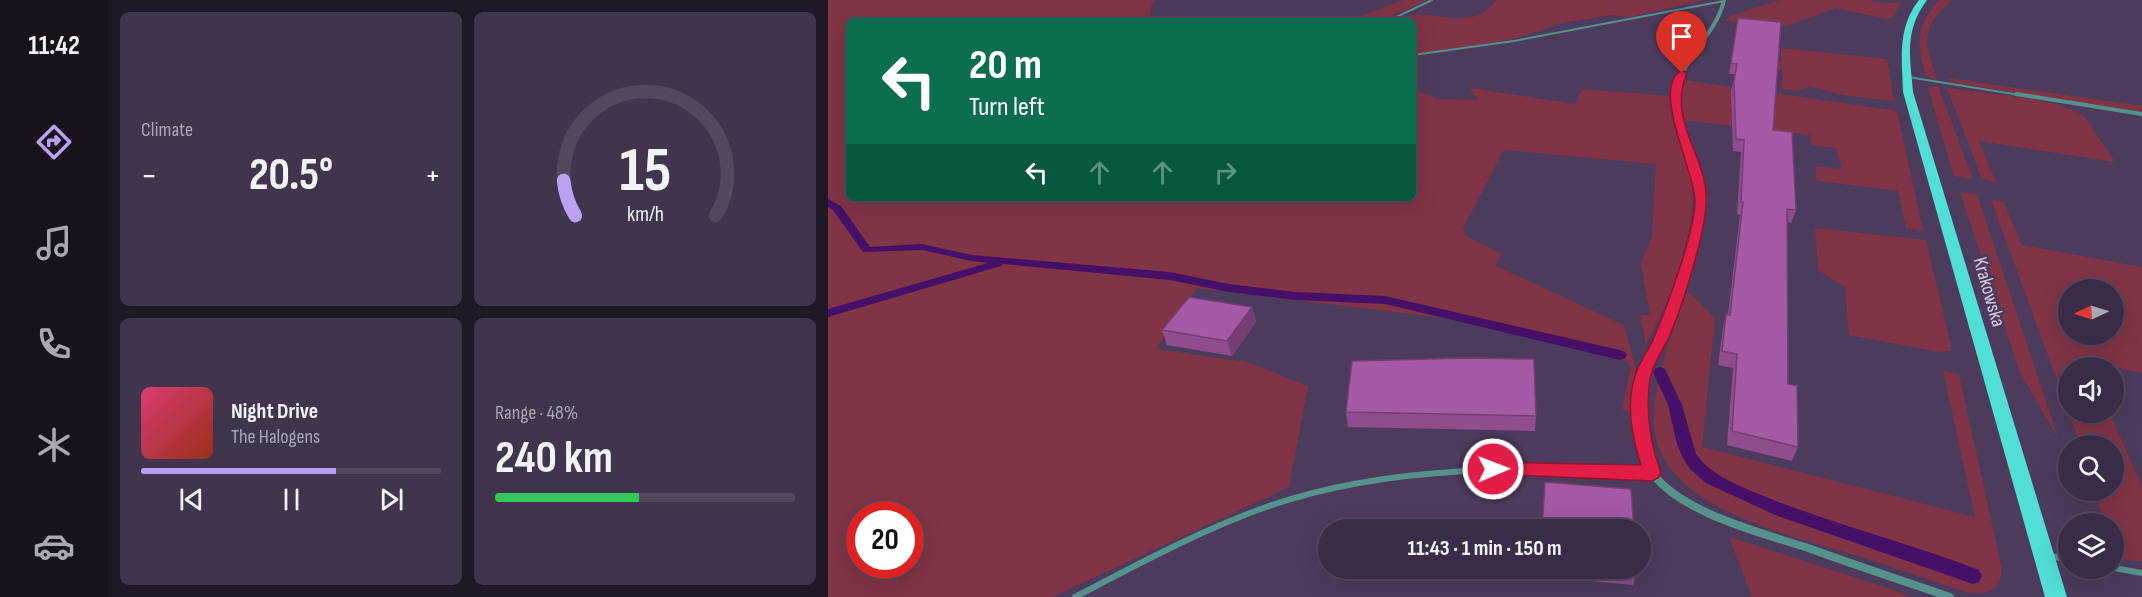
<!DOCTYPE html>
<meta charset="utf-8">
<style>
:root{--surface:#3a2c46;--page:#41344d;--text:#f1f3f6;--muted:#aba7b3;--line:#54485f;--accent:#bca0f2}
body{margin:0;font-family:"Sofia Sans Condensed",sans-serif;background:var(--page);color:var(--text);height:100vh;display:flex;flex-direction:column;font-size:22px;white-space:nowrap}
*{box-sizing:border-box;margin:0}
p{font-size:20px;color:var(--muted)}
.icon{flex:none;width:33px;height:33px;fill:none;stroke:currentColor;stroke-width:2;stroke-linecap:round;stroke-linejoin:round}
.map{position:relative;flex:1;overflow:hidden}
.side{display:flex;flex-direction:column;gap:12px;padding:12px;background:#201826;width:720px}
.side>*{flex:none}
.guide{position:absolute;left:18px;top:18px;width:570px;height:183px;border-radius:9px;box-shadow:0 6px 24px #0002,0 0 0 2px var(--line);background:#0b6e4f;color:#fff;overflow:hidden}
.needle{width:39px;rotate:266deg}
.buttons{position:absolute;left:1230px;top:279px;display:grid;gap:12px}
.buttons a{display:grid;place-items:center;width:66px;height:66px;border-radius:50%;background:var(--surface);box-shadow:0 6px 24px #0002,0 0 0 2px var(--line);font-size:30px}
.speed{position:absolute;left:18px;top:501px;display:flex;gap:12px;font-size:30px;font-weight:700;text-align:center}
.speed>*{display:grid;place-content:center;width:78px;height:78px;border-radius:50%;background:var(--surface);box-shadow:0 6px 24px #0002,0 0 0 2px var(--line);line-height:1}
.speed .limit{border:9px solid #d22;background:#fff;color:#111}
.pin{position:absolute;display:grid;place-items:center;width:51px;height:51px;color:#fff;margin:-62px -26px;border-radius:50% 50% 50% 0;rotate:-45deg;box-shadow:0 0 6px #0007}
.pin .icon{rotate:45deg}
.me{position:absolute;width:66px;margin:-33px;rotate:89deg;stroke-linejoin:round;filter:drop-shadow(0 0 4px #0008)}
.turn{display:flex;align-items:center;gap:21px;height:126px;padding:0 24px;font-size:27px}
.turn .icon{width:78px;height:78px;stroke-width:2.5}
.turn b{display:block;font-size:42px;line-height:51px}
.lanes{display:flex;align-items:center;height:57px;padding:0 24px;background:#0003;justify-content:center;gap:30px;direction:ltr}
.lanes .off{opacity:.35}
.big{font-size:45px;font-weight:700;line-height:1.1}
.side .widget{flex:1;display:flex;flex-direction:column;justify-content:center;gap:9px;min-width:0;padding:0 21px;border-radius:9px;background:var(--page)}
.side .dial{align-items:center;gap:0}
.dial svg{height:156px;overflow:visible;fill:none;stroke:var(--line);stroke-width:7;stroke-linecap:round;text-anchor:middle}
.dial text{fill:var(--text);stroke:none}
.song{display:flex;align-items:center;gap:18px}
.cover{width:72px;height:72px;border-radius:9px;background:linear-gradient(135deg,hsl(340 70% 55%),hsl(10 70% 35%))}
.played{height:6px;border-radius:3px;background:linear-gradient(90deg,var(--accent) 65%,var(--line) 65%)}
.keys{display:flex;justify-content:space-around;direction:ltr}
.heat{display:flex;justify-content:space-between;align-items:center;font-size:33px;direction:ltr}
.charge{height:9px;border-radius:4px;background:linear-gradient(90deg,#34c759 48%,var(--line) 0)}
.side .tiles{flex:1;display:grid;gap:12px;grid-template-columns:repeat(2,1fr)}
.trip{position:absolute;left:490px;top:519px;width:333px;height:60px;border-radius:30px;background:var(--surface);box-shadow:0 6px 24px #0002,0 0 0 2px var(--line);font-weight:700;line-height:60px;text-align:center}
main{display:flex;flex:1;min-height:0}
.menu{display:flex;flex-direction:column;width:108px;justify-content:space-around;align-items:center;background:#17121c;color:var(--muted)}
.menu .icon{width:42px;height:42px}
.menu .current{color:var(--accent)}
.menu b{font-size:27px;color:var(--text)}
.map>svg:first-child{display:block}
.green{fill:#813446;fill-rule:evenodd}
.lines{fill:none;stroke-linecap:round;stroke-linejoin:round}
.stream{fill:#461068;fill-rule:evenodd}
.service-far2{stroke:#55928c;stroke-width:2}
.service-far1{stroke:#55928c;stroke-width:4}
.service{stroke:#55928c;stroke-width:6}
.minor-far3{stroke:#55928c;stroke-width:4}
.minor-far2{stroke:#55928c;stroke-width:4.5}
.minor-far1{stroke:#55928c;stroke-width:6}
.minor{stroke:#55928c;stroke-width:8}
.primary{fill:#51ded4;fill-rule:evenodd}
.wall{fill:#8f4d8e}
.shaded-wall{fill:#743e74}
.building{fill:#a659a5;stroke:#743e74;stroke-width:1.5}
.route{fill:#e11d48;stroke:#92132f;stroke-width:1.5}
.labels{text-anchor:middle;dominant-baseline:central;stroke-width:6;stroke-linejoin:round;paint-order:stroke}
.street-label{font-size:20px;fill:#d6cce1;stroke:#4d3b5d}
</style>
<main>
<nav class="menu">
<b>11:42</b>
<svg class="icon current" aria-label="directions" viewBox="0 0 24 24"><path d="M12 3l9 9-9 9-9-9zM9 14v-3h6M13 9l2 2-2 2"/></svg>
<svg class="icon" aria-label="music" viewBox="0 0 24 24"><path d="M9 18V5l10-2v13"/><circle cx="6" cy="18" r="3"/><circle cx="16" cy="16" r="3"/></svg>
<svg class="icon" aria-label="phone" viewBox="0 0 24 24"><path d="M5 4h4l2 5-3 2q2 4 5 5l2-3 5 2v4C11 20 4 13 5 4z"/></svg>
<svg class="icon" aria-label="climate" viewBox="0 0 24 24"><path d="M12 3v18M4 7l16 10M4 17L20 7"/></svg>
<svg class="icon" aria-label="car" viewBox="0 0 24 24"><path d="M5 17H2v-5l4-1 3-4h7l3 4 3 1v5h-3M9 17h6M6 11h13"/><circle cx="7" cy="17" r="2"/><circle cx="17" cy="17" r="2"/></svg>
</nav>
<section class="side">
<div class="tiles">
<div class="widget"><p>Climate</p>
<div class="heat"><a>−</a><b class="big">20.5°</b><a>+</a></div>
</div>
<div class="widget dial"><svg viewBox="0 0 100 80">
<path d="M14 69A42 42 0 1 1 86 69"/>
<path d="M14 69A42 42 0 0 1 8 51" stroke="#bca0f2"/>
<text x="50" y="56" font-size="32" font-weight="700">15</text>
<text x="50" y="72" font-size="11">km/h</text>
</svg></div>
<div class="widget">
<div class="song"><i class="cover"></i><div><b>Night Drive</b><p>The Halogens</p></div></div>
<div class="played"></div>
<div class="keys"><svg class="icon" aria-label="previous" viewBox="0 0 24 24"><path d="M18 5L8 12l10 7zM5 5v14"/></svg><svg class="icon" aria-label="pause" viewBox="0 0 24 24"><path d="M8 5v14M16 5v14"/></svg><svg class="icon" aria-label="next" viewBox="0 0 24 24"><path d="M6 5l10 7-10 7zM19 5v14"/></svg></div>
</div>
<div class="widget"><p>Range · 48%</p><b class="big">240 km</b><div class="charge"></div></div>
</div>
</section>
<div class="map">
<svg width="1314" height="597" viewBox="0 0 1314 597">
<rect width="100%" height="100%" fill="#4d3b5d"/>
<g class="green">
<path d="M0,0H327L322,9V21H21V198H585V90L610,99L650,100L641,88L747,104L754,89L841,96C842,128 853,140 861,167C875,217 843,301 818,344L812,315H822L813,264L824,235L828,164L676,150L635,228L637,235L673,254L668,266L796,325L808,370L804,413L794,409L803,366L792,357L615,318L369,288L328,349L419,362L480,386L461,487L224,597H0ZM32,514H82V566H32Z"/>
<path d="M575,0H599L553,21H519Z"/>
<path d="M668,0H878L801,17L785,15L734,23L689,38L666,43L585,54V21H565C571,19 578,15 583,15C614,12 647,31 668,0Z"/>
<path d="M952,0H1045L1044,2L1072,3L1065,17L1058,19L1008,8L958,26L898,21L902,16Z"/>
<path d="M1112,0H1124C1091,31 1097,39 1109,80L1098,76C1088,48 1088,21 1112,0Z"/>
<path d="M953,48L1059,59L1066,101L1014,95L982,86L971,91L953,89L955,70L929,67L932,60L953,62Z"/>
<path d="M1118,78L1314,106V112L1125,83Z"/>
<path d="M857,80L1069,111L1095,231L1078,228L1070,191L989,181L987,166L1014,169L1008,148L983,145L982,135L855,120L852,101Z"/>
<path d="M1110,86L1145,179L1126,176L1100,88Z"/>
<path d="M1119,88C1155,94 1227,97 1256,116L1287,162L1151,141L1168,182L1154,179Z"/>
<path d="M1132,192L1149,194L1230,438L1192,372Z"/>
<path d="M1163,200L1175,201L1194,245L1314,267V373L1259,362L1261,367L1240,368V410ZM1240,290H1286V334H1240Z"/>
<path d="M987,228L1098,240L1124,350L1111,352L1021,335L1017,287L990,270Z"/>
<path d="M859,291L887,318L874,447L1147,517L1115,371L1131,374L1173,565C1176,589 1160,596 1138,592C1102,581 1066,567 1030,556C970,537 853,513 830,445C815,402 845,333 859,291Z"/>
<path d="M1241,413H1281L1314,486V561L1291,559L1286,545V524L1277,523L1266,491L1286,490V446L1252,445Z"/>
<path d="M901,537L1066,590L1082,597H924Z"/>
</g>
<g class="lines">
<g class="stream">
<path d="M0,199L13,206L42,247L94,244L144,255L342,272L401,284L468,292L557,296L792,350L797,352L799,355L797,358L792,360L557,304L468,300L401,292L342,280L175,264L173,266L0,317V309L160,263L144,261L94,250L35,252L5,210L0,207Z"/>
<path d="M832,367L837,369L854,405L868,454C883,476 914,487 938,497C1008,525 1081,543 1151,570L1154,576L1151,582L1145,584L947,515L878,483L862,469L855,458L849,444L840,405L825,372L827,369Z"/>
</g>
<g class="service-far2">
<path d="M560,21L604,0"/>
<path d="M585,55L686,41L896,1"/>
<path d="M1080,77L1198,96"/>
</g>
<path class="service-far1" d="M1188,94L1314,114"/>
<g class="service">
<path d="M1223,556L1240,560"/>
<path d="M1286,568L1314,573"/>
<path d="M247,597C310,564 373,530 441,506C564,464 696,467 824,473"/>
</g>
<path class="minor-far3" d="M848,96C852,58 888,36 896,0"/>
<path class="minor-far2" d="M848,94C844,138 880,175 871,220"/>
<path class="minor-far1" d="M813,383L851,292L871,219"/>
<path class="minor" d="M813,382C808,412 806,453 828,478C861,515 934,533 980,548C1027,565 1075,581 1122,597"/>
<path class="primary" d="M1091,0H1099C1076,31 1082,56 1085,92L1239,597H1217L1075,92C1074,58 1069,28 1091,0Z"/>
</g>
<g class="wall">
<path d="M910,18L945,130L968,210L963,223L959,222L960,384L970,447L964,461L899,445L905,368L890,365L895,328L898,314L900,315L912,215L909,214L913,152L905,151L903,92L907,74H901Z"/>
<path d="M424,307L428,322L404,356L339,345L334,330Z"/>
<path d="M518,412L708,416L707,431L520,427Z"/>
<path d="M711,568H809V571L805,585L711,576Z"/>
</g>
<path class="shaded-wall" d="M424,307L428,322L404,356L399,341Z"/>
<g class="building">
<path d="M910,18L953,22L945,130L964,132L968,210L959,209L960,384L969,386L970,447L904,431L909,354L894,351L898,314L902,315L915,202H913L916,140L908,139L906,81L909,64L903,63Z"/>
<path d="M361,297L424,307L399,341L334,330Z"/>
<path d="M640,358L706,359L708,416L518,412L524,361Z"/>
<path d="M717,482L803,489L806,530H714Z"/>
<path d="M783,568H809V571Z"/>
</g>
<path class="route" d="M854,70L859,73C838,124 882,157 878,205C876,238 854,307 841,337C835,350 824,365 822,379C817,412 822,442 833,473L830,478L824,481L658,474L656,469L658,464L665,462L813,465C804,438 798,404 807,376C811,361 822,349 827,335C840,304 865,236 867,204C869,175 821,87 854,70Z"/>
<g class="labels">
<g class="street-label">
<text transform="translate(1161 292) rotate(74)">Krakowska</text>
</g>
</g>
</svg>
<div class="buttons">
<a><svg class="needle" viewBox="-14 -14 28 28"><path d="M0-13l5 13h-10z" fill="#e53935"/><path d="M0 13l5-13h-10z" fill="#aba7b3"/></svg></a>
<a><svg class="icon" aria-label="sound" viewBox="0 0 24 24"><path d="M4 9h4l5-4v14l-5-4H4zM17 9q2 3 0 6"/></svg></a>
<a><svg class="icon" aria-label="search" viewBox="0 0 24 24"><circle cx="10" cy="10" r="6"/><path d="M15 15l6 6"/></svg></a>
<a><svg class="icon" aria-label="layers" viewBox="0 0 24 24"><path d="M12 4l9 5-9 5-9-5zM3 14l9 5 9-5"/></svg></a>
</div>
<div class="speed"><div class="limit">20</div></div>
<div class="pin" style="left:854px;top:73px;background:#d93025"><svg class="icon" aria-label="arrive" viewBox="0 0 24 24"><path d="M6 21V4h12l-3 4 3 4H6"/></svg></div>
<svg class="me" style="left:665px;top:469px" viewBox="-20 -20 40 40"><circle r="17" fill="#e11d48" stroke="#fff" stroke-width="3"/><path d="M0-11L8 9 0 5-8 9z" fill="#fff"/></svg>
<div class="trip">11:43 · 1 min · 150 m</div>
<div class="guide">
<div class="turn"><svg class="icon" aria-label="left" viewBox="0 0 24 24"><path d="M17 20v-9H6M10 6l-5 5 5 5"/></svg><div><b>20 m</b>Turn left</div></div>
<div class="lanes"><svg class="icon" aria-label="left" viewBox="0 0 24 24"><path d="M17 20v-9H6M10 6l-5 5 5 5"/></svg><svg class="icon off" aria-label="ahead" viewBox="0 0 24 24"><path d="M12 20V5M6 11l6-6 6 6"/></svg><svg class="icon off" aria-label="ahead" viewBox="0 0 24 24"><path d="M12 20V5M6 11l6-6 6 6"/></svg><svg class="icon off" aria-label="right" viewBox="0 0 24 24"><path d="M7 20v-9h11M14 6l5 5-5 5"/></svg></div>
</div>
</div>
</main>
